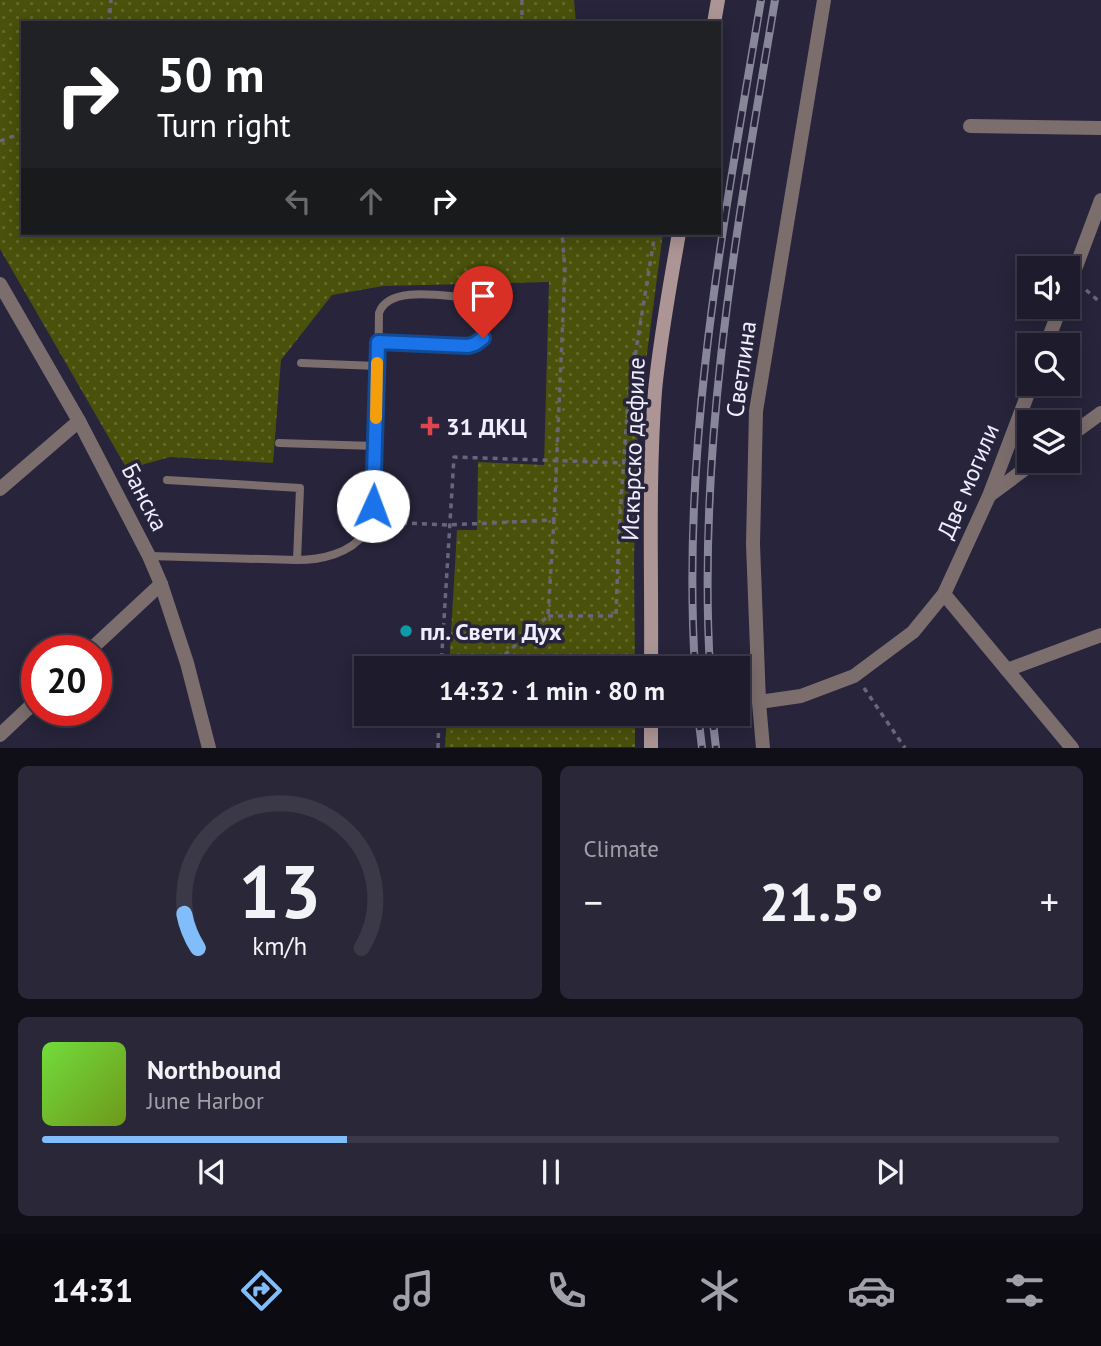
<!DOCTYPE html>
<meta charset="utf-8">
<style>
:root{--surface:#1d1b2c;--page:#2a2838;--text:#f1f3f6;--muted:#a0a1a9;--line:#3b3948;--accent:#81bdfa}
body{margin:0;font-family:"PT Sans",sans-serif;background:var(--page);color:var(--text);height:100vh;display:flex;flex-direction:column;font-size:26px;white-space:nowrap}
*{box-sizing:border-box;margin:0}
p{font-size:23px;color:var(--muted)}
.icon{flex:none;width:38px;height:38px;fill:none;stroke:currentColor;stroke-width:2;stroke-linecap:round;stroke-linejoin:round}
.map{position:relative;height:748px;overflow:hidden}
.panel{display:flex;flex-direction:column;gap:18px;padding:18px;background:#100f18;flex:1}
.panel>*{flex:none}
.banner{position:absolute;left:21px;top:21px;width:700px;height:214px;border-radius:0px;box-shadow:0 4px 18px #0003,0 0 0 2px var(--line);background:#202124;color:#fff;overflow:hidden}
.tools{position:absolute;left:1017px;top:256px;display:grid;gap:14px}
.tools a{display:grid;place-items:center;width:63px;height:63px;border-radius:0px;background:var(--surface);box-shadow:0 4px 18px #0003,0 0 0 2px var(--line);font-size:35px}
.speed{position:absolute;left:21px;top:635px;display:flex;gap:14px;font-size:35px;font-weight:700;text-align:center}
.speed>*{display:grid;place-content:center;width:91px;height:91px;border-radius:50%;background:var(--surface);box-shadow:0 4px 18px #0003,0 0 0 2px var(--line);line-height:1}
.speed .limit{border:10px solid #d22;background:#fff;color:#111}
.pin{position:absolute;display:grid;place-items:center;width:60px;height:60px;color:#fff;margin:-72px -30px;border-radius:50% 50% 50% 0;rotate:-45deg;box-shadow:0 0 7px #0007}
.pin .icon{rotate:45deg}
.me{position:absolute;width:77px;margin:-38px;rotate:2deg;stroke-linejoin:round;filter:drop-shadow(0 0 5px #0008)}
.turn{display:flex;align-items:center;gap:24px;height:147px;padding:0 21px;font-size:32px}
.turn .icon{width:91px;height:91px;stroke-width:2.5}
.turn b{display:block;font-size:49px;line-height:60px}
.lanes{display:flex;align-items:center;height:66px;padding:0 21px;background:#0003;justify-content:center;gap:35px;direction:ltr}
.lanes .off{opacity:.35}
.big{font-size:52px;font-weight:800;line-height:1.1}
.panel .card{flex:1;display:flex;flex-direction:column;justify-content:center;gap:10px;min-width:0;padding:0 24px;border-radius:10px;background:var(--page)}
.panel .dial{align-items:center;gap:0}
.dial svg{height:182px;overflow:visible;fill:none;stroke:var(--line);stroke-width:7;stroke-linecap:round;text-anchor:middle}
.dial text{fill:var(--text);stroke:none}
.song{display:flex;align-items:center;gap:21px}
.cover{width:84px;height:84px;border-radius:10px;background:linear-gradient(135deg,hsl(100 70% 55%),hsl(80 70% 35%))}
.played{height:7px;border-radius:4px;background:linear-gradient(90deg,var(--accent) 30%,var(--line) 30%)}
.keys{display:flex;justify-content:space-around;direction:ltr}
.heat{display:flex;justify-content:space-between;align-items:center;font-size:38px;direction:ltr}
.panel .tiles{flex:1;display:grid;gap:18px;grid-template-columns:1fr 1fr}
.card:last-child{grid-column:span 2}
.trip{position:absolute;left:354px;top:656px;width:396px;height:70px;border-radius:0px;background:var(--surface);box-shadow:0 4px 18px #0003,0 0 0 2px var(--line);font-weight:800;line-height:70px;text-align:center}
.dock{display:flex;height:112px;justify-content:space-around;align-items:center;background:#0c0b12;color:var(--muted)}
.dock .icon{width:49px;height:49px}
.dock .on{color:var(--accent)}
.dock b{font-size:32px;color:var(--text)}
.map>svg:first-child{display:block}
.park{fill:url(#park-dots)}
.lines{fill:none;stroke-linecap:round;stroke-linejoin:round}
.path{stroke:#69667b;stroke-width:3.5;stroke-dasharray:5 5;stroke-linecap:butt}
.lane{stroke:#7d6e6e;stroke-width:8}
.street{stroke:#7d6e6e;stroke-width:14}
.secondary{stroke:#ad9595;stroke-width:14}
.rail-casing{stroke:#888699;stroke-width:8}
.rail{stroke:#27243b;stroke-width:5;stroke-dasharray:16;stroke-linecap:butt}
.route-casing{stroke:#114b97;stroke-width:18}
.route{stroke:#1a73e8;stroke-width:12}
.slow{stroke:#f59e0b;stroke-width:12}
.health-dot{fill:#e0444e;stroke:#27243b;stroke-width:2.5}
.culture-dot{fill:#0f9aa8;stroke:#27243b;stroke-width:2.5}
.labels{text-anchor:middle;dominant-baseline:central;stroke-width:7;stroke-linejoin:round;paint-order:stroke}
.street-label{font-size:24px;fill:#efeefe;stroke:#27243b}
.poi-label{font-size:24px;font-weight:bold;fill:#efeefe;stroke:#27243b;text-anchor:start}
</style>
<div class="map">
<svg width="1101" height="748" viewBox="0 0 1101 748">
<defs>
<pattern id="park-dots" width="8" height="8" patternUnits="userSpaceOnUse" patternTransform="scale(1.75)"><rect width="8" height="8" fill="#4a510b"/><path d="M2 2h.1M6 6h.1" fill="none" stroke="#646a30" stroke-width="1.8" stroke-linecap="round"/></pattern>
</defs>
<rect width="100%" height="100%" fill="#27243b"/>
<g class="park">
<path d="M0,0H574L576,23H23V233H663L638,421L634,561L635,668H449L457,530H477L478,462L544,465L549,282L383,286L332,295L281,360L273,463L170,457L127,469L0,249Z"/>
<path d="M447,714H635V747H445Z"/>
</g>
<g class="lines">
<g class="path">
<path d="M522,0V23"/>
<path d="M109,23L111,0"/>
<path d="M0,141L23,133"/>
<path d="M1086,290L1101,303"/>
<path d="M382,522L448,525L554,520L565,269L562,233"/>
<path d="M548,616H616L619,530L628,400L655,233"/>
<path d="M441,668L454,457L624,463"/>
<path d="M490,668L548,616L554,520"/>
<path d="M864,688L905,748"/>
<path d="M438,748L439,714"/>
</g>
<g class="lane">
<path d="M378,342L468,346L476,344L483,338"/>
<path d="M301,363L377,366"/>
<path d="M279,443L375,446"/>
<path d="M149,556L297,560L300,488L167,480"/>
<path d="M297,560C320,560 350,554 365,533C381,510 378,351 379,313C389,284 447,297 472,298L479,300L485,308"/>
</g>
<g class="street">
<path d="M970,126L1101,128"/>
<path d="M0,284L79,421L149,556L161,584L187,663L209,748"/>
<path d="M1068,288L1101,200"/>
<path d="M1046,345L1061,306"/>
<path d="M1032,383L989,496L944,594L1072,748"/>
<path d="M1068,437L1101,413"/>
<path d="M0,489L79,421"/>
<path d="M990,495L1037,460"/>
<path d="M89,651L161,584"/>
<path d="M1007,670L1101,635"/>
<path d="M759,702L801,696L854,676L913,632L944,594"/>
<path d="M0,735L37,700"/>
<path d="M763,748L759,702L753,544L756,411L824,0"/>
</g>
<g class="secondary">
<path d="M714,23L718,0"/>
<path d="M651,668C652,576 648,483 655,391C660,338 670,285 679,233"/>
<path d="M651,748V714"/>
</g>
<g class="rail-casing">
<g id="rail">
<path d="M695,668C681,443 724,221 761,0"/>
<path d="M710,668C697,443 738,221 775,0"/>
<path d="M698,714L702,748"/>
<path d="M712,714L716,748"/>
</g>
</g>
<use href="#rail" class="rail"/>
</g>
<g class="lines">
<g class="route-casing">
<path id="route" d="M373,506L378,342L468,346L475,344L483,338"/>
</g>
<use href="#route" class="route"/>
<path class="slow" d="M376,418L377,363"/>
</g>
<path class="health-dot" d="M426.5 415.5h7v7h7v7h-7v7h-7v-7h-7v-7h7z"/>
<circle class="culture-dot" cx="406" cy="631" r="7"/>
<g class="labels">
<g class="street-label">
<text transform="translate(741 369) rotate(-82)">Светлина</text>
<text transform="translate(633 449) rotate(-88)">Искърско дефиле</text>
<text transform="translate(968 481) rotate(-67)">Две могили</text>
<text transform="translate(145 497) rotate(63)">Банска</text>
</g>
<g class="poi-label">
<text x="446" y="426">31 ДКЦ</text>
<text x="420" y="631">пл. Свети Дух</text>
</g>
</g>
</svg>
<div class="tools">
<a><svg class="icon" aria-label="sound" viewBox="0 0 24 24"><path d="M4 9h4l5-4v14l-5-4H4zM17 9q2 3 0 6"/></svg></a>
<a><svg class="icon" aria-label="search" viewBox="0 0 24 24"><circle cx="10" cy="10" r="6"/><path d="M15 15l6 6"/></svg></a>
<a><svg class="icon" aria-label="layers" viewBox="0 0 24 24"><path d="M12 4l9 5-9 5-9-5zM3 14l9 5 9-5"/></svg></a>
</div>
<div class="speed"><div class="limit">20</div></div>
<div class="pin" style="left:483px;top:338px;background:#d93025"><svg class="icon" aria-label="arrive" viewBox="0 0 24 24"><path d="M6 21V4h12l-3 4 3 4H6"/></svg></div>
<svg class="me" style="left:373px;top:506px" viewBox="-20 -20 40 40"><circle r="19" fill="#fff"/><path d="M0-13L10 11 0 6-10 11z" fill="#1a73e8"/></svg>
<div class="trip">14:32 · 1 min · 80 m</div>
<div class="banner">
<div class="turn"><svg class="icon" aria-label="right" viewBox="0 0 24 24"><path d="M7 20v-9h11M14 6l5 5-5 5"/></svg><div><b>50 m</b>Turn right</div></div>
<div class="lanes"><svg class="icon off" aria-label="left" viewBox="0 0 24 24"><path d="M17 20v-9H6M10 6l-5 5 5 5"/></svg><svg class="icon off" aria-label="ahead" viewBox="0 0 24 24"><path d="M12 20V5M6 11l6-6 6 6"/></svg><svg class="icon" aria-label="right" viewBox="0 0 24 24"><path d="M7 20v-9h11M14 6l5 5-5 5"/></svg></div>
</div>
</div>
<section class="panel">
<div class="tiles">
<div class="card dial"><svg viewBox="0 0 100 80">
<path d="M14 69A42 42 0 1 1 86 69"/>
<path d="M14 69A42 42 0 0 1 8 54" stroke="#81bdfa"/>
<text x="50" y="56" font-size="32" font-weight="700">13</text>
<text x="50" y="72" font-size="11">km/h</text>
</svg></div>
<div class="card"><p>Climate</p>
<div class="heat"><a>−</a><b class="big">21.5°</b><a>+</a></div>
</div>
<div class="card">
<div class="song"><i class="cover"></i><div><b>Northbound</b><p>June Harbor</p></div></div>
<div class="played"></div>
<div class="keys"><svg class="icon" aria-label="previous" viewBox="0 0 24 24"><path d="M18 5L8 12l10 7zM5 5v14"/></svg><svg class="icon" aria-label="pause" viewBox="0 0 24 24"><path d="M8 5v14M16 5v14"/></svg><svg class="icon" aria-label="next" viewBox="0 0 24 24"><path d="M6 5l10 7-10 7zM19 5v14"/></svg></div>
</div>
</div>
</section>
<nav class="dock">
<b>14:31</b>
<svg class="icon on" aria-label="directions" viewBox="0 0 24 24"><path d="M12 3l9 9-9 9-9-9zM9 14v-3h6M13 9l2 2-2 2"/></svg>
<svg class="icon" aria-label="music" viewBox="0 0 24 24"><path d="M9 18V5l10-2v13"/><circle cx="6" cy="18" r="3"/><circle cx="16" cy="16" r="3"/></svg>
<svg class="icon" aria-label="phone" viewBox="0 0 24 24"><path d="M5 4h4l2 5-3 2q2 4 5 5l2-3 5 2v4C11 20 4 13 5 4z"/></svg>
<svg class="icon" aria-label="climate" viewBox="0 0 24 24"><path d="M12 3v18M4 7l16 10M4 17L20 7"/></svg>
<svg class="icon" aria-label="car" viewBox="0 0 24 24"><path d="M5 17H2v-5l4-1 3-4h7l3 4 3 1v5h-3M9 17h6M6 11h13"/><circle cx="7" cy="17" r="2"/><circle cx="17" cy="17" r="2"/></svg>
<svg class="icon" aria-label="filters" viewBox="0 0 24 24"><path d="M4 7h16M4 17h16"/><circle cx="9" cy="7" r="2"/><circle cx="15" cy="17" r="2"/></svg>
</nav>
